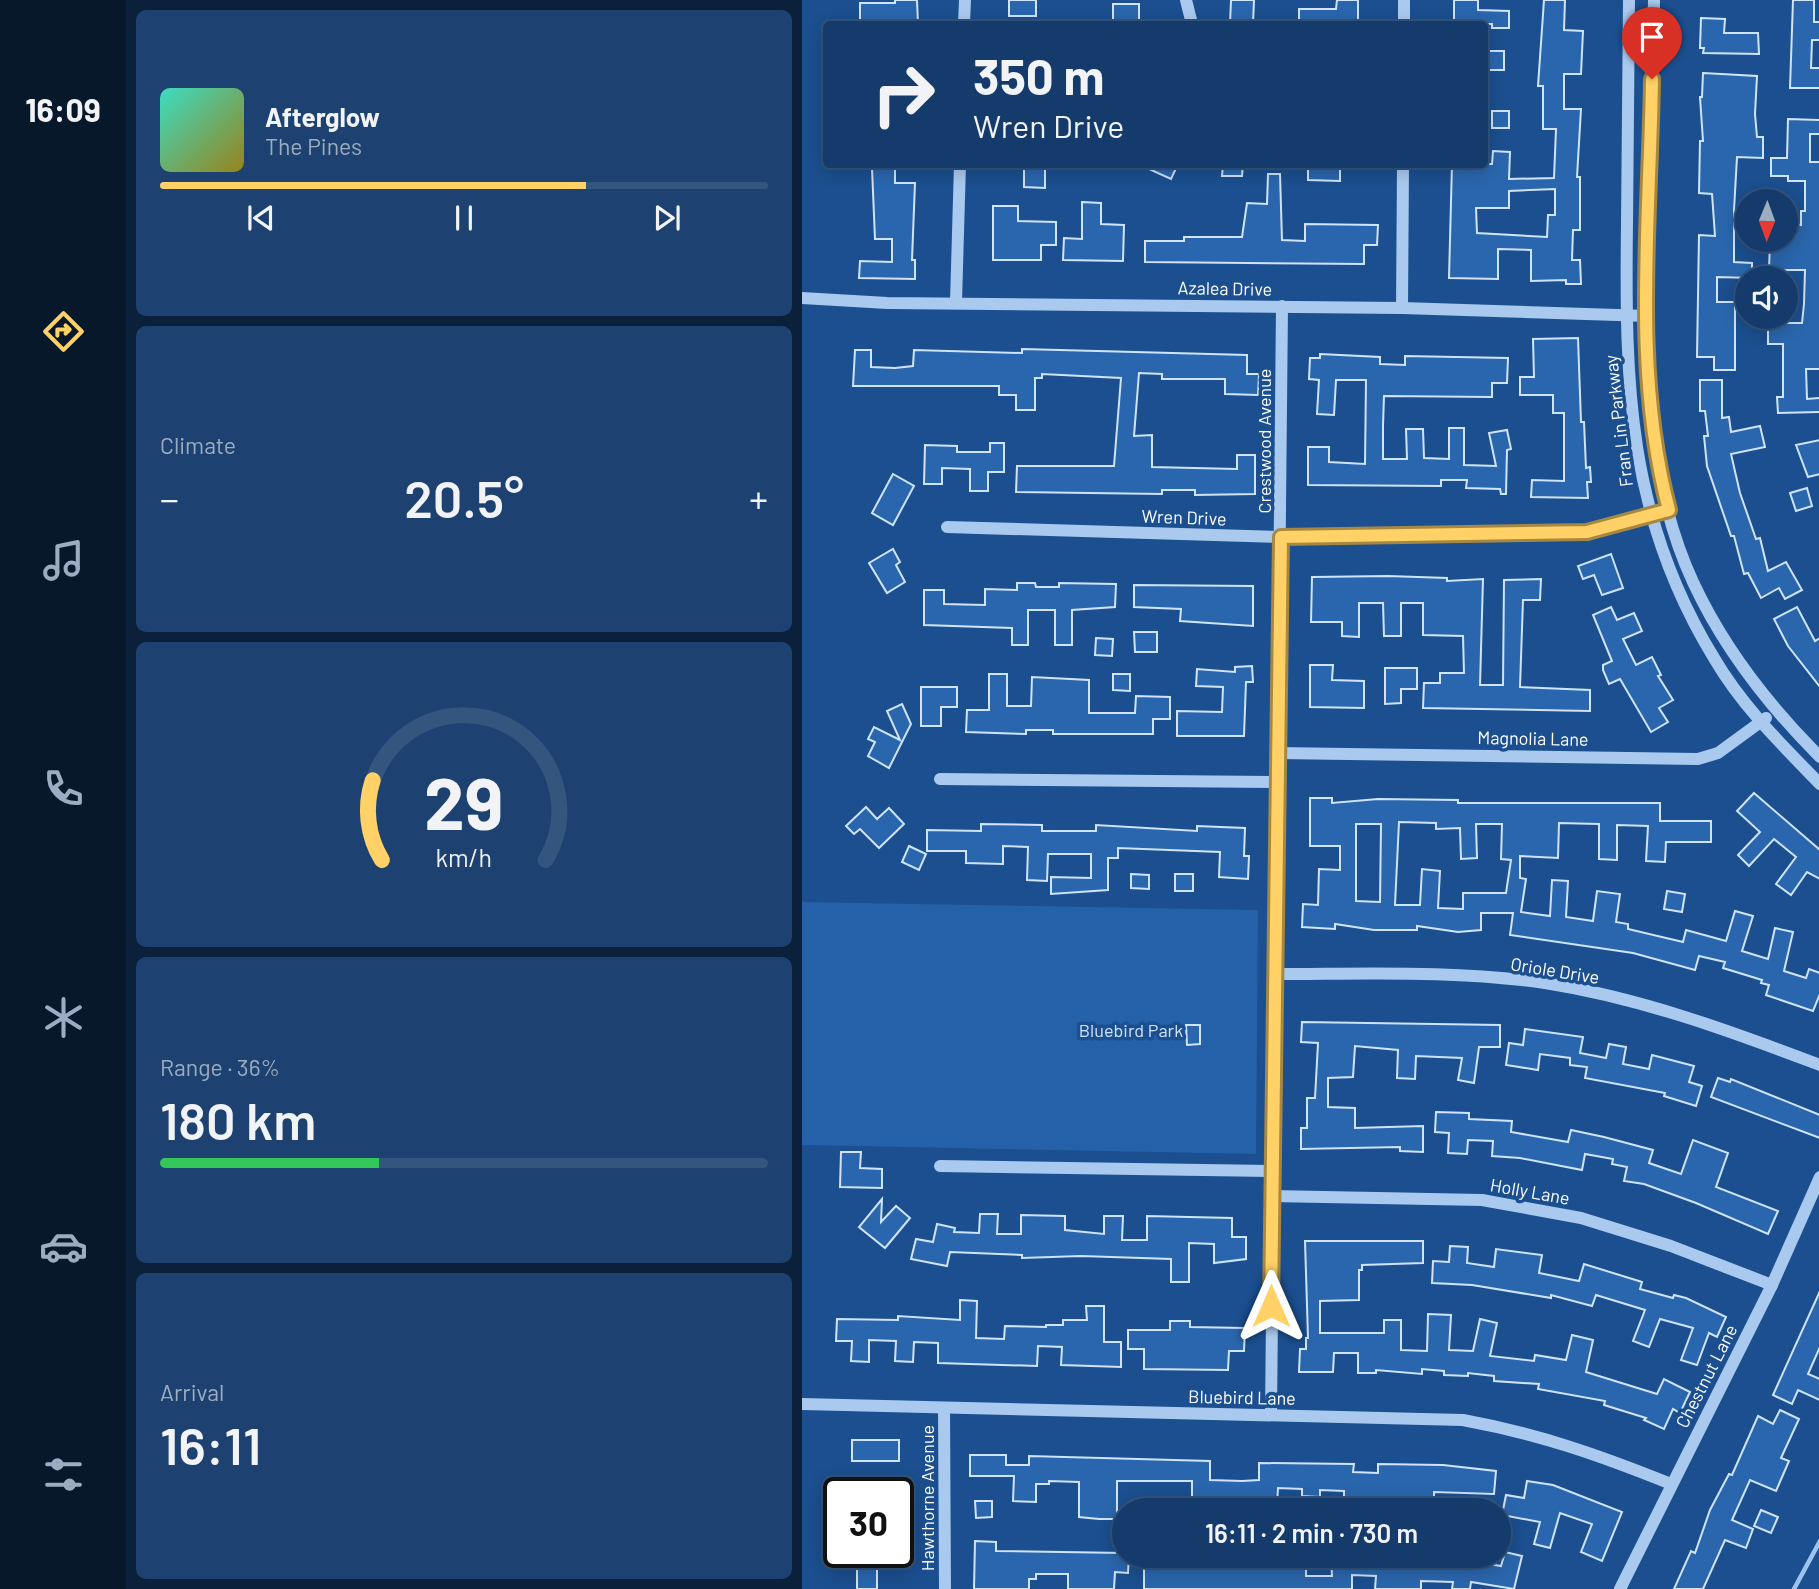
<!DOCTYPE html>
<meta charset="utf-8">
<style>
:root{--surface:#143b6b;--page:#1d4271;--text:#f1f3f6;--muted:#9dadc1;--line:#33557e;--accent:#ffd166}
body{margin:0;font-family:Barlow,sans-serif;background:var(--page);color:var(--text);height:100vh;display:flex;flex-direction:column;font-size:26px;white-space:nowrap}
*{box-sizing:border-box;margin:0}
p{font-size:23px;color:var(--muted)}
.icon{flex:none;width:38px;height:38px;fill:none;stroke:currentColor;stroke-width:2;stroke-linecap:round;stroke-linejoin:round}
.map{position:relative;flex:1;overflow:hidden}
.panel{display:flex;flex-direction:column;gap:10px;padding:10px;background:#0b203b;width:676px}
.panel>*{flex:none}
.top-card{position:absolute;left:21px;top:21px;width:665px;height:147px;border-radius:7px;box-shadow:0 4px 18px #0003,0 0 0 2px var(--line);background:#143b6b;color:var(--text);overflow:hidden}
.needle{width:46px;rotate:181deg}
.fabs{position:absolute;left:933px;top:189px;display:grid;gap:14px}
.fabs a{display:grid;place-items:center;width:63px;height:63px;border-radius:50%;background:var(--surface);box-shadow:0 4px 18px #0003,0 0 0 2px var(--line);font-size:35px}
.speed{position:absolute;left:21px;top:1477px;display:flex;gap:14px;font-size:35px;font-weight:700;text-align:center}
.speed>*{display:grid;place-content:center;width:91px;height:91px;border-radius:50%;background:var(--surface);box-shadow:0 4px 18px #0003,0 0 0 2px var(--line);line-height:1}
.speed .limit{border:4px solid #111;border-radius:10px;background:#fff;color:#111}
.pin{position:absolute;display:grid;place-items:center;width:60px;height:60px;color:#fff;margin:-72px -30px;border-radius:50% 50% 50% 0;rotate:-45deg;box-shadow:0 0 7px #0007}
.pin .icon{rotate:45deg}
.me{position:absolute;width:77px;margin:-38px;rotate:0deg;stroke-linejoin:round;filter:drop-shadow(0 0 5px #0008)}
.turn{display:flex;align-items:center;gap:24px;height:147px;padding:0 35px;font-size:32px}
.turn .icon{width:91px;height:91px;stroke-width:2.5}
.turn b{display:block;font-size:49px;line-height:60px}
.big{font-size:52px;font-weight:600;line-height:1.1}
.panel .card{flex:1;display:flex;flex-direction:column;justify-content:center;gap:10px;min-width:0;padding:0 24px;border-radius:10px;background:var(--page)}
.panel .dial{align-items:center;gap:0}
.dial svg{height:182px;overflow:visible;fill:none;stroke:var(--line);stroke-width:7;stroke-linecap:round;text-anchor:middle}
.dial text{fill:var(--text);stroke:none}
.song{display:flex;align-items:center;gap:21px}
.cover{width:84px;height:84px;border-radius:10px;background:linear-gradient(135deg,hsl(170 70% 55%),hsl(50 70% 35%))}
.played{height:7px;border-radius:4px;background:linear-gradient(90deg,var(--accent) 70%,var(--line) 70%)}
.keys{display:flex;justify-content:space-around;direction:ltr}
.heat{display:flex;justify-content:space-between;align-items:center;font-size:38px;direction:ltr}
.charge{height:10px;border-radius:5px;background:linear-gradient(90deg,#34c759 36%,var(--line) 0)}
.trip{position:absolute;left:310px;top:1498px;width:399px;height:70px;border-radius:35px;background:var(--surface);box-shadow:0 4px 18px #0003,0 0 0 2px var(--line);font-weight:600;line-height:70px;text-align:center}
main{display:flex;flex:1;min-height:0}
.dock{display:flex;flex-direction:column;width:126px;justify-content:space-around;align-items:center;background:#08182b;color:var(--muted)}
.dock .icon{width:49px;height:49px}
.dock .selected{color:var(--accent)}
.dock b{font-size:32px;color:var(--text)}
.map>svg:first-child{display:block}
.green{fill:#2461a8}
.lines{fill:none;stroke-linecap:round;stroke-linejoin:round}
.stream{stroke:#9cc4f0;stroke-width:4.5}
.building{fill:#2a66ad;stroke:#cfe3fa;stroke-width:2;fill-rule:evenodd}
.minor{stroke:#a9c9ee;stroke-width:12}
.route-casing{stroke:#a68842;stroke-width:18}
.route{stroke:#ffd166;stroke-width:12}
.labels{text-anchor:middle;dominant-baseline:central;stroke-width:7;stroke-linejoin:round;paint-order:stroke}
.street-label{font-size:18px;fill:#fff;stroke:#1b4f8f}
.park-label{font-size:18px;fill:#cfe3fa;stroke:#1b4f8f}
</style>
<main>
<nav class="dock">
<b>16:09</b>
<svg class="icon selected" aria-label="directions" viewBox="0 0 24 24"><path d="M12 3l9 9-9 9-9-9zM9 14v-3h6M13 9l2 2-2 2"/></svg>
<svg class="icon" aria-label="music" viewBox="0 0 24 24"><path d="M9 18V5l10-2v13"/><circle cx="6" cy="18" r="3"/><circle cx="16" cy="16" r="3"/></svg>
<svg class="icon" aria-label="phone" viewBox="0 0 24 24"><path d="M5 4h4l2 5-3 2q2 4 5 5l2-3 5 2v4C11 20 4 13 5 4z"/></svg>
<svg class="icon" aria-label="climate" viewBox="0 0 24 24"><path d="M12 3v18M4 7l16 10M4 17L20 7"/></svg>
<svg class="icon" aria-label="car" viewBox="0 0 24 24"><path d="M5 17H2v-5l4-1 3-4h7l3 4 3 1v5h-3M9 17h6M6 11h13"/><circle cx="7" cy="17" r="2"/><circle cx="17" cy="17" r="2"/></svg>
<svg class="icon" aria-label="filters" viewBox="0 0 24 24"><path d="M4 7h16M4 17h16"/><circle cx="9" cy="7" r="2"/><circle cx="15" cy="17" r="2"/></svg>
</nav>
<section class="panel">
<div class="card">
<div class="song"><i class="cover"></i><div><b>Afterglow</b><p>The Pines</p></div></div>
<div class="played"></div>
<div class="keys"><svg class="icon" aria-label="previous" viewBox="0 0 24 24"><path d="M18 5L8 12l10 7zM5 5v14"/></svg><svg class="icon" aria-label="pause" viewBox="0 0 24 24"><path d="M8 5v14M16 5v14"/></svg><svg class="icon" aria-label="next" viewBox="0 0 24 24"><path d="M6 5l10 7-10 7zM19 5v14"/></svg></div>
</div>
<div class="card"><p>Climate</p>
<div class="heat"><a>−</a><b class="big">20.5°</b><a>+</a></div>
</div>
<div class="card dial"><svg viewBox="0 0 100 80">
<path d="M14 69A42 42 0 1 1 86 69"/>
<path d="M14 69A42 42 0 0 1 10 34" stroke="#ffd166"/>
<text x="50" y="56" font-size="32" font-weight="700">29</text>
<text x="50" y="72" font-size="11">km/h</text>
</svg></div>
<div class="card"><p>Range · 36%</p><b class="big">180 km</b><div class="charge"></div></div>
<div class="card"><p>Arrival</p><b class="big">16:11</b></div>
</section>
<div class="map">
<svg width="1018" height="1589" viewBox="0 0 1018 1589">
<rect width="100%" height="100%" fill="#1b4f8f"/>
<path class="green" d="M0,902L456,910L454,1154L0,1145Z"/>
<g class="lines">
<path class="stream" d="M992,1589L1018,1541"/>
</g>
<g class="building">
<path d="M93,0H115L116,24L58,21V3H93Z"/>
<rect x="207" y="0" width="27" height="16"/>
<path d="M429,0H452L451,24H428Z"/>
<path d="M535,0H556V21L517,20V24H503V20H497V9H534Z"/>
<path d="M652,0H676V10L707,11V28H690V24H652Z"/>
<path d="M742,0H763L762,30L781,31L779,74H762V109H779L775,177H778V230H771L770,260H778L779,284H764V280L729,281V250L696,249V279L647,278L650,164H690L691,151L708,152L707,179L752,178L754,129H741V86H736ZM753,189V215H746L745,237L675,233L674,208H707V191Z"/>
<path d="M991,0H1012V22H1018V40H1010L1009,68H1018V88H988Z"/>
<rect x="311" y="4" width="26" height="20"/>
<path d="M899,18L923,19L922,33H956L957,54L901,53L902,48H898Z"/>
<rect x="684" y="51" width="18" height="19"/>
<path d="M901,73L955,76L953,114L955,137H961V158L935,157L932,210V262L950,263V278L915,277V302H933V370H912V357H895L897,235L913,236L910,194L897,193L898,141H901L898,97H900Z"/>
<rect x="690" y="111" width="17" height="17"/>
<path d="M986,119L1018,120V134H1008V162H1018V369H1004L1005,399L1018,398V412L976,413L975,397H981V344H966V323H1000L1002,304L1003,270H967L968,240H984V231L994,232V224L999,225V211H1003V181H986V176H969V158H985Z"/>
<path d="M222,164H243V188L222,187Z"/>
<path d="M336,164H376L369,179Z"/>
<path d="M421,164H441L440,176H420Z"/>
<path d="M506,164H538V181L506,180Z"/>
<path d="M70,168L93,169V183H113L110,260H113V279L57,278L58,261L90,262V239H73Z"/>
<path d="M466,174H478L480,240L503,241V224L576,225L575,245H562V264L343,262V241H382V237H440L445,203L465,204Z"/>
<path d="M280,202L299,203V224L322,225L321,261L261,260L262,238L280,239Z"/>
<path d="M191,206H216V221L254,222V245H239V260H191Z"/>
<path d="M776,338L779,422H782L784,468L788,467L789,482H785L786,498L729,497L730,480L762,481V413H751V395H718V377H732L731,339Z"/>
<path d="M220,349L445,355V374H457L456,395L423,394V379H360V374L337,373L332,436L350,435V467L435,469V455H453V494L393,495V490H360V494L214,492L215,466H312L319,378L240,374V378H233V410H214V395H197V386H51L53,350H69V367L93,368L111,366L112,350L220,353Z"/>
<path d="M518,354L578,357V364L603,365V356L706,358L705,383H690V397L582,396L581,426V459H605L604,429H621L622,458L647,459V428H662V465L694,466L687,433L705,430L709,449L705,450L704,494H699L698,489L664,488L665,480H639V486L506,485V447H527V462L563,464L564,380H534L532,415L515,414L517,380L507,379L508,358H518Z"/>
<path d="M898,380H920V418L927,417L929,432L958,426L963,447L929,454L938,493L954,539L958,538L966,571L984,562L1000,590L983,599L977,588L959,598L946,573L942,574L932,536H929L905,466L902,436H906L903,411H898Z"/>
<path d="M1018,440V474L1006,477L994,445Z"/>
<path d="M188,443H202V472H186V491H168V469L140,468V484H122L123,445L155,446V452H188Z"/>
<path d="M91,474L112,486L91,525L70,513Z"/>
<path d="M1005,488L1010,506L994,511L988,493Z"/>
<path d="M91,549L98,562L94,565L103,582L85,593L67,563Z"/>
<path d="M809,554L821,588L800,595L792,575L781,579L776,566Z"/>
<path d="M586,576L645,578V581L681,579L678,685H701L702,580L739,579L738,600H721L718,687L788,690V711L621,708L622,683H638V673H662L661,636L621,635V603H599V636H582L581,603H557V637L540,636V622H509L510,577Z"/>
<path d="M215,583H233L234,587H257V583L314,584L313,607L270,610V645H253V610H226V645H210V628L122,625V590H142V604L183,605V589L215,590Z"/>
<path d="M332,585L451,586V626L378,621L379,609L332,607Z"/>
<path d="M809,607L815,620L832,613L840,631L821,639L834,665L850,657L859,675L856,676L871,700L857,708L866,722L849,732L818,679L807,684L801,670V665L810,661L791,615Z"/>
<path d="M995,607L1013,641L1018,638V687L986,646L972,619Z"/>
<path d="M332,632H355V652H333Z"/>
<path d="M294,638L311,639L310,656L293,655Z"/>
<path d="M508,665H531L530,680L562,681V708L508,707Z"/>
<path d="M450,666L451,682H444L442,736H375V711L420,712L421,687L394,686L395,669L433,672V667Z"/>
<path d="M583,668H615V689H599V703L583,704Z"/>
<path d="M187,674H205V706H229L230,677L287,680V713H333L334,696L368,697V719H351V734H251V730H224V734L164,732L165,710H187Z"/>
<path d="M311,674H328V691L311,690Z"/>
<path d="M119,687H155V707H139V726H119Z"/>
<path d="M100,704L109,724L87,768L66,756L73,742L66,739L72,727L98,740L85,711Z"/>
<path d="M952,793L1018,850V879L1005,872L989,895L974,884L994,857L972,839L947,866L936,855L958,832L935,811Z"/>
<path d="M508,798H530V803L576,799L656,800V803H858V821H909V842H864L863,862L844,861L846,826L815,825V860L797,859V824L757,823L756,858L718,856V878L724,879L719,912L748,916L750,880L766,881L764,917L791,921L795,891L818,894L814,922L826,924V929L881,942L884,930L924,941L933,911L951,916L940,951L966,959L973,928L991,932L982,971L1004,978L1007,969L1018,973V994L1011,1011L964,995L967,985L959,983L960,980L921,968L923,962L897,956L893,970L831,953L708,935L711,913H679V930L656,932L615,926V930H572L533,924V929L500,927L501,904L516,905L517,869L538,870V846H508ZM597,822L634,823V829L658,828L659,859L675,858L674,824H700L699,859L709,860L704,893H661V909L636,908L638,871L620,869L618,905H593ZM554,824H579L578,902L554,901Z"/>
<path d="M64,807L75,819L87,808L102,824L77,848L58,829L52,834L44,826Z"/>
<path d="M179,824L240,825V831H294V825L395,831V826L443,828L442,856H447L446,879L417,877L418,852L316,848V858H306V890L249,894V877L289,878V854H246L245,881L225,880L226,847L201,846V864L164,863V851H125V830L179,831Z"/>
<path d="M107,846L124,854L117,870L100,862Z"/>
<path d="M329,874L347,875V889L329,888Z"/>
<rect x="373" y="874" width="18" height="17"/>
<path d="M865,891L883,894L880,912L862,909Z"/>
<path d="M500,1022L698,1025V1047H677L672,1083L656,1080L660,1058L614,1056L613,1079L595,1078L596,1050L553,1046L551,1077L526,1078V1107L553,1108V1128L621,1126V1152L598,1151V1147L499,1149V1128H505V1098H513L516,1043L499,1042Z"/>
<path d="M384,1025H398V1044L385,1045Z"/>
<path d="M723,1029L781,1037L778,1053L804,1058L807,1044L824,1047L821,1064L847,1069L850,1055L892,1066L887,1082L900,1086L894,1106L862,1096L863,1093L783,1078L785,1067L768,1065V1058L738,1054L736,1070L704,1065L707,1043L721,1045Z"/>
<path d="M916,1078L928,1082L929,1079L1018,1115V1138L909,1097Z"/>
<path d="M634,1112L667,1113V1119L710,1121L709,1132L766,1142L769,1130L802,1137L851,1150L847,1163L879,1174L891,1140L926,1153L914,1187L976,1211L966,1234L894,1203L842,1184L822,1181L825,1167L810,1164L811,1159L783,1154L780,1170L718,1158L690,1156L691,1141L666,1140L665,1154L646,1153L647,1133L633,1132Z"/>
<path d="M39,1152H59L58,1168L80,1169V1188L38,1187Z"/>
<path d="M80,1199L79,1222L94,1206L108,1218L83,1248L57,1227Z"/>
<path d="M178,1214H196L195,1234H219V1215L263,1216V1230L302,1234V1216H321L320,1240H345V1216L430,1218V1237H444V1259L412,1263V1244L387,1243V1282H369V1259L279,1256L220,1258V1255L148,1252L145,1266L109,1259L114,1239L131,1242L135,1224L153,1228L152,1232L177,1233Z"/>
<path d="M503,1241H621V1263L560,1265V1270H557V1300L518,1301V1333H582V1320H599V1350L625,1351L626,1314L649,1315L647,1350L671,1351L678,1319L695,1323L688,1356L732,1361L733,1355L764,1360L770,1335L791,1340L784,1372L855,1394L862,1379L888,1392L878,1413L871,1409L862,1429L842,1420L844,1418L802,1405L803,1401L736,1389L737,1384L692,1381V1376L666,1373V1376L642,1375V1371L620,1369V1374L574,1370V1373H556V1353H532L531,1372H497L498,1349H504V1338H506Z"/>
<path d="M648,1246L666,1247L665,1263L692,1267L694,1249L740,1255L737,1273L777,1281L782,1264L840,1282L838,1289L871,1298L872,1295L884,1298L924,1317L915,1337L907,1333L895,1365L879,1360L891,1328L858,1319L847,1347L831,1341L843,1310L794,1295L790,1306L749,1295V1298L670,1285L630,1283L631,1261L647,1262Z"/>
<path d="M1018,1291V1347L1006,1374L1018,1379V1400L996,1390L990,1404L971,1395Z"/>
<path d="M158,1300L175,1301L174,1338L202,1339L203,1326L244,1327V1325H261V1320H285L284,1306H302V1342H319V1367L259,1365L260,1347L236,1346L235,1366L136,1363V1343L112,1342L111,1362L93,1361L94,1341L67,1340V1362L49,1361L50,1341H34L35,1319L96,1320V1316L158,1320Z"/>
<path d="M368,1321H388V1327L443,1328L442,1351H427L426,1370L342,1369V1349H326V1330H368Z"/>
<path d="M978,1410L997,1419L979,1458L987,1461L974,1491L948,1480L930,1520L951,1529L944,1548L923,1540L901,1589H872L889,1551L893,1553L908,1510L927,1474L930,1475L956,1416L971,1424Z"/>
<rect x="50" y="1440" width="47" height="21"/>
<path d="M168,1455H204V1465H227V1456L408,1461V1480L440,1481L457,1480V1463L552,1464L551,1472L576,1473V1464L641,1465L694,1471L692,1494L632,1492V1510L542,1508V1491L518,1490V1497L500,1496V1489L476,1488L475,1506H456V1500H390V1481H315V1519H297L277,1517V1482L247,1481V1484H234V1502L211,1501L212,1476H168Z"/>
<path d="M39,1479H56V1493H38Z"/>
<path d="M725,1481L751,1485L820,1512L800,1561L779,1552L790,1524L758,1513L748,1548L732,1544L738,1522L700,1515L704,1495L722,1498Z"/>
<path d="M173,1501H190V1517L174,1518Z"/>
<path d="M959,1510L976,1517L969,1533L952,1526Z"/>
<path d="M173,1541L194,1542V1551L322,1553V1556H327L326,1573L313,1572L312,1589H266V1574H234V1579H227V1589H172Z"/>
<rect x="55" y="1552" width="20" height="37"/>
<path d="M703,1552L720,1556L712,1589L669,1582L668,1589H650L651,1582L619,1581V1589H573L574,1576L550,1575V1589H342V1567L400,1569V1559H414V1566L471,1567V1556H504V1576H530L529,1559H557V1556H640L699,1566Z"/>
</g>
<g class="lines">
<g class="minor">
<path d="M384,0L390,24"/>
<path d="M827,0C826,74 826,149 825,223C823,384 825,516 912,658C940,706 979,744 1018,784"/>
<path d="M852,0C850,78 849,155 847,233C845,351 840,472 891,582C922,649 966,705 1018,757"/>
<path d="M162,24L163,0"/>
<path d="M602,24V0"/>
<path d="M0,298L85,303L600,308L846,316"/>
<path d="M154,302L158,164"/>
<path d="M600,308L601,164"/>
<path d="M145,527L479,537L785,532L867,510"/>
<path d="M475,753L896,759L916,753L964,718"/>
<path d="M138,779L474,782"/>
<path d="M472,974C562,974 654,970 743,983C839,998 928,1031 1018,1065"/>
<path d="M138,1166L469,1171"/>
<path d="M469,1196L680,1200L779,1218L869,1246L970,1285"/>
<path d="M0,1404L661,1420C737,1434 797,1455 869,1484"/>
<path d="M142,1408L143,1589"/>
<path d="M469,1415L480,306"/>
<path d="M818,1589L970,1285L1018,1177"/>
</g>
</g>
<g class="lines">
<g class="route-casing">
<path id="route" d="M469,1306L479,537L785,532L867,510C830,371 848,222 850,79"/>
</g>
<use href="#route" class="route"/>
</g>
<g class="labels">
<g class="street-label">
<text transform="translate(423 288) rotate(1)">Azalea Drive</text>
<text transform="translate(816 421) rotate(-97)">Fran Lin Parkway</text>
<text transform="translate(462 441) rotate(-90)">Crestwood Avenue</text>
<text transform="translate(382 517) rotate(2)">Wren Drive</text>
<text transform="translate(731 738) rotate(1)">Magnolia Lane</text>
<text transform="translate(753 970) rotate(9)">Oriole Drive</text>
<text transform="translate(728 1191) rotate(10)">Holly Lane</text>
<text transform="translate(904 1376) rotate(-63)">Chestnut Lane</text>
<text transform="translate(440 1397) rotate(1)">Bluebird Lane</text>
<text transform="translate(125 1498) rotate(-90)">Hawthorne Avenue</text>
</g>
<g class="park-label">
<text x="329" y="1030">Bluebird Park</text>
</g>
</g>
</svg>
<div class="fabs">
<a><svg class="needle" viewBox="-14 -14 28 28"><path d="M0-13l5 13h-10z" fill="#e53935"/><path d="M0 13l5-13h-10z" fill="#9dadc1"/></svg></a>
<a><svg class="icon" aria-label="sound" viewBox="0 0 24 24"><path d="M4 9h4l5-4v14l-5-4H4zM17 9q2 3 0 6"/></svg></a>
</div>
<div class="speed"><div class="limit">30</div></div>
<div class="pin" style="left:850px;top:79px;background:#d93025"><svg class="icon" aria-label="arrive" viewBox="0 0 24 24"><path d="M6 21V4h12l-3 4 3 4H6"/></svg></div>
<svg class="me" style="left:469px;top:1306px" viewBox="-20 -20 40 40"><path d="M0-17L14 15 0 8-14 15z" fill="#ffd166" stroke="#fff" stroke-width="4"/></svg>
<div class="trip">16:11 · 2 min · 730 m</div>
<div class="top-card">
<div class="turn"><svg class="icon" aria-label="right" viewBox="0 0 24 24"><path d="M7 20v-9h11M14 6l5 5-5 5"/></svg><div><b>350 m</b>Wren Drive</div></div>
</div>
</div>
</main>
